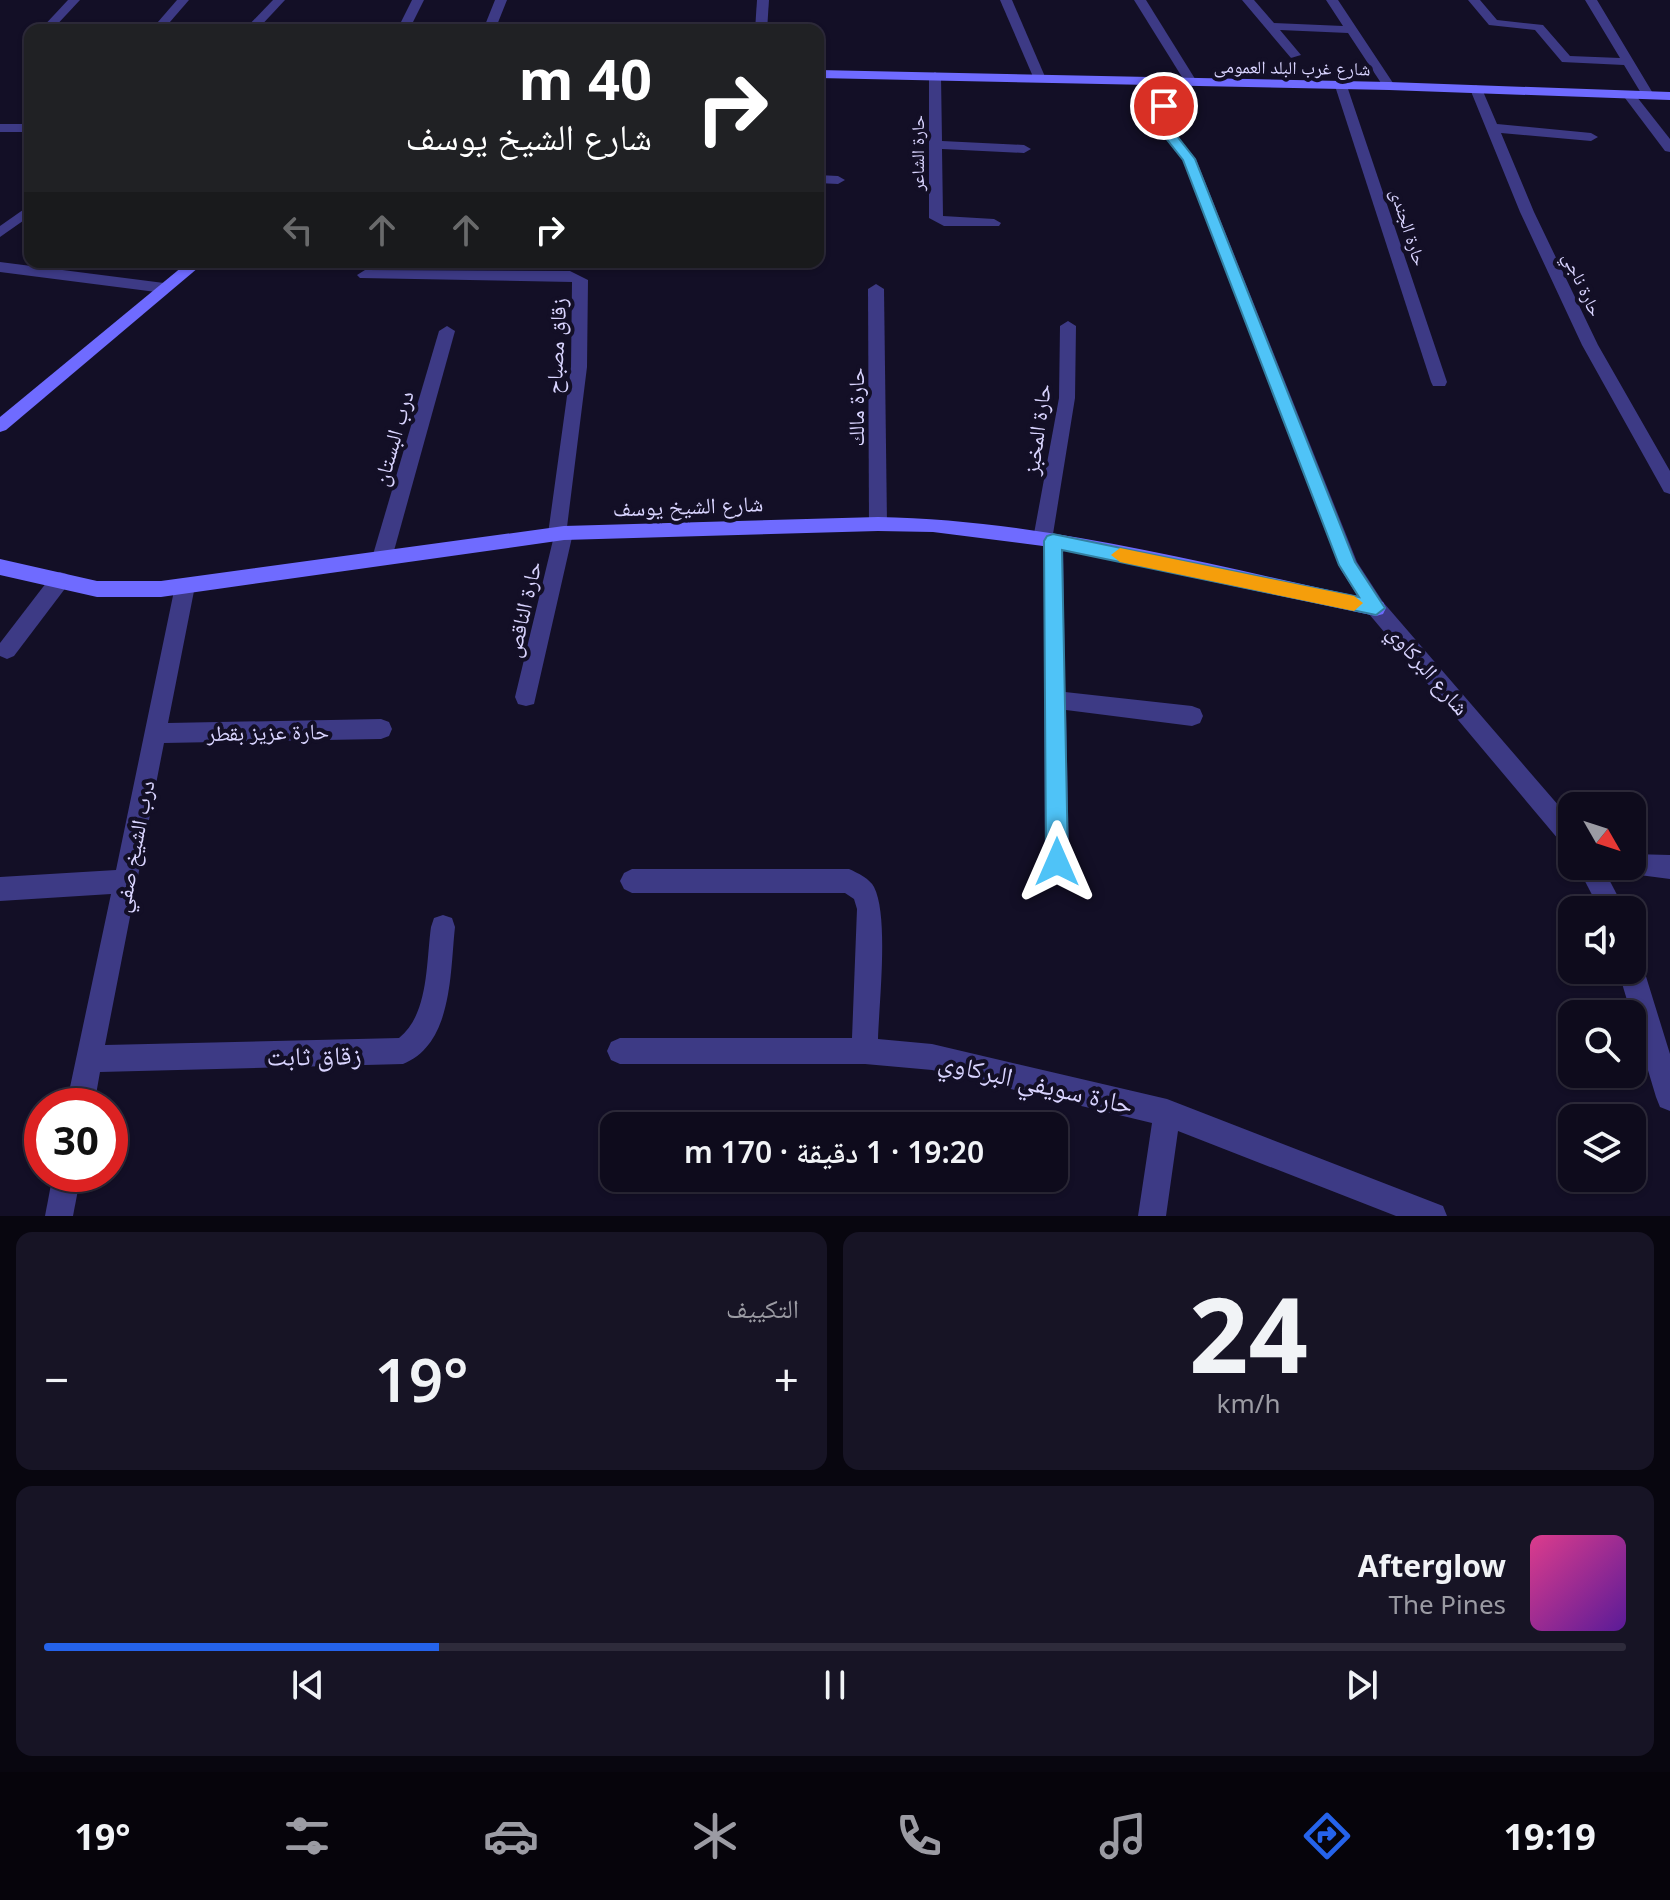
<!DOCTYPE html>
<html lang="ar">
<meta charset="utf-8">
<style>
:root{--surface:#0e0b1c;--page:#171425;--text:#f1f3f6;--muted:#9b9ba3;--line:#2e2b3b;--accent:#2563eb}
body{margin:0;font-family:"Noto Sans","Noto Naskh Arabic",sans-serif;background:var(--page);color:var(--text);direction:rtl;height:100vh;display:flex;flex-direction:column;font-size:30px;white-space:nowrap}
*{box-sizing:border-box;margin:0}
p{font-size:26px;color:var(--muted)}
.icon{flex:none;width:44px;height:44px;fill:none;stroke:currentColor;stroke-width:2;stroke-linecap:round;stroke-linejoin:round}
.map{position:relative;height:1216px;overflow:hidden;direction:ltr}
.details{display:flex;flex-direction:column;gap:16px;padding:16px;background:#08060f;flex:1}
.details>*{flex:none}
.hud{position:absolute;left:24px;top:24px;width:800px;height:244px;border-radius:16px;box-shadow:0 2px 6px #0004,0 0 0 2px var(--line);direction:rtl;background:#202124;color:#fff;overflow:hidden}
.needle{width:52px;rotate:129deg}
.controls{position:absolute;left:1558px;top:792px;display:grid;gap:16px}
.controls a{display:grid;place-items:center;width:88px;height:88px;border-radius:16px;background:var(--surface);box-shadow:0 2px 6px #0004,0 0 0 2px var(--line);font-size:40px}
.speed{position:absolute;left:24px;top:1088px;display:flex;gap:16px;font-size:40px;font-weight:700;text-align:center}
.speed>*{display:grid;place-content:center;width:104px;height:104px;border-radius:50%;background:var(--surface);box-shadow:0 2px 6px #0004,0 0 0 2px var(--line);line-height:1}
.speed .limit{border:12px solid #d22;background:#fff;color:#111}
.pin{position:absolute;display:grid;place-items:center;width:68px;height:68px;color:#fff;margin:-34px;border:4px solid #fff;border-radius:50%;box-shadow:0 2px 8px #0007}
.me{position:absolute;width:88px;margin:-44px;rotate:0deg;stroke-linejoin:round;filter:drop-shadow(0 0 6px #0008)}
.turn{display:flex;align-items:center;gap:28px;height:168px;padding:0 40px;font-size:36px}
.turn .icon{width:104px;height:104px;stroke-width:2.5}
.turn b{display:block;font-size:56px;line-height:68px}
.lanes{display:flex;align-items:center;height:76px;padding:0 40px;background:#0003;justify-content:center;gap:40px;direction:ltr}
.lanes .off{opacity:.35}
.big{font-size:60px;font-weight:600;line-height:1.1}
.details .tile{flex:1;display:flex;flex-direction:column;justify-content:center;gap:12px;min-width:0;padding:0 28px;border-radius:16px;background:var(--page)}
.details .dial{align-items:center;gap:0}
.dial b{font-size:104px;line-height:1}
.song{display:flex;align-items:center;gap:24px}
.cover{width:96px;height:96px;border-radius:12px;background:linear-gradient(135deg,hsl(330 70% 55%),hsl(270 70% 35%))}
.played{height:8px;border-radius:4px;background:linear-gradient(90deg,var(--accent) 25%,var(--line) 25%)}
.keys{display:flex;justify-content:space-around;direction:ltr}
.heat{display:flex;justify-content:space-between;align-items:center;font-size:44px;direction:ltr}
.details .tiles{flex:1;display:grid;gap:16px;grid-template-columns:1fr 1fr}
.tile:last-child{grid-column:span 2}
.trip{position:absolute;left:600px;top:1112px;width:468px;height:80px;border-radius:16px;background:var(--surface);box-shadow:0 2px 6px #0004,0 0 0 2px var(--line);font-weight:600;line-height:80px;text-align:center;direction:rtl}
.dock{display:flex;height:128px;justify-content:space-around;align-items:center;background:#06040b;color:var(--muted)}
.dock .icon{width:56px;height:56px}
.dock .current{color:var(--accent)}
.dock b{font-size:36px;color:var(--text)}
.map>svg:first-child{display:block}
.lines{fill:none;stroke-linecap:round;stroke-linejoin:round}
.street{fill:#3d3a85;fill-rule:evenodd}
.secondary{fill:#6f6bff;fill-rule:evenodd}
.route{fill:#4fc3f7;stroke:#337fa1;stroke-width:2}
.slow{fill:#f59e0b}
.labels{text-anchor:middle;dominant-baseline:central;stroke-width:8;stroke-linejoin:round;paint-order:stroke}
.far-street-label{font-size:18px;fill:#d9d4ff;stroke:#130f26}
.street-label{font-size:22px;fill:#d9d4ff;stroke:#130f26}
.near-street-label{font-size:26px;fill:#d9d4ff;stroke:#130f26}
</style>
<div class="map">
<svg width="1670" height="1216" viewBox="0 0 1670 1216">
<rect width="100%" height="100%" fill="#130f26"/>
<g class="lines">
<g class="street">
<path d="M68,0H80L52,30H40Z"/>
<path d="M177,0H189L163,30H151Z"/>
<path d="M273,0H285L257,30H244Z"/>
<path d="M412,0H424L409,30H397Z"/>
<path d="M495,0H507L495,30H483Z"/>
<path d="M757,0H769L767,30H755Z"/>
<path d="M1000,0H1012L1046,79L1044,82L1034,79Z"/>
<path d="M1134,0H1146L1197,82L1195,85H1187Z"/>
<path d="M1242,0H1254L1274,23L1343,26L1326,0H1338L1395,86L1385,89L1348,33L1280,30L1301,55L1291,58Z"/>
<path d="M1468,0H1480L1497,20L1543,25L1570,56L1620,58L1585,0H1597L1654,95L1644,98L1624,65L1562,62L1535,30L1489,25Z"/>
<path d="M935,72L941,76L942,141L1024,145L1031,149L1024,153L942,149L943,216L994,219L1001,223L999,226H944L929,218V76Z"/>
<path d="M1158,78L1164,82L1177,136L1196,159L1357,562L1383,602L1572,821V849L1564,846L1369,614L1341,570L1183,160L1164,137L1152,82Z"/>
<path d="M1337,83L1347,86L1447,382L1445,386H1433L1431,382L1335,86Z"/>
<path d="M1476,85L1482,89L1497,124L1591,133L1598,137L1591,141L1501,133L1534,212L1598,345L1670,471V494L1664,492L1582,345L1520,212L1470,89Z"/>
<path d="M1625,92H1633L1670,139V152L1665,151L1625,98Z"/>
<rect x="0" y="124" width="30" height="8"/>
<path d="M818,175L838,176L845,180L838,184L818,183Z"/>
<path d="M30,205V216L0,237V226Z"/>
<path d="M0,262L164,283L172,288L164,293L0,272Z"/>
<path d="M365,270L570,271L588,280L587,367L567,527L573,533L534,704L526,706L518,704L515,697L553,540L548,534L571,367L572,282L360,278L357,275Z"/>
<path d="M876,284L884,289L887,524L878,531L869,524L868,289Z"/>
<path d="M1068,321L1076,326L1075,398L1053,534L1063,541L1065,692L1192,706L1200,709L1203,716L1200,723L1192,726L1066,710L1069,862L1065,870L1057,873L1049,870L1045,862L1044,546L1036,544L1033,539L1059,398L1060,326Z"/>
<path d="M447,326L455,331L392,558L389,563H375L372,558L439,331Z"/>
<path d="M60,572L67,574L70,580L67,586L14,656L7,659L0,656V643L53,574Z"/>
<path d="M185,578L192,580L195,586L168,723L381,719L389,722L392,729L389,736L381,739L164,743L105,1045L399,1038C429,1014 426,963 431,927L434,918L443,915L452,918L455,927C450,972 453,1044 403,1064L100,1072L94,1106H66L111,894L0,901V877L116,870L175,586L178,580Z"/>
<path d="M1632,854L1670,855V879L1624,873L1621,866H1632Z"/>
<path d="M1577,866H1602L1625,910H1600Z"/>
<path d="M632,869H849C858,873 870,879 874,887C889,916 879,1003 878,1039L932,1044L1167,1099L1443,1206L1447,1216H1396L1178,1131L1166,1216H1138L1152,1123L932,1070L865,1064H620L611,1060L607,1051L611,1042L620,1038H852L857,909L854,899L845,893H632L624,889L620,881L624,873Z"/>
<path d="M1632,958L1640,961L1644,970L1670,1054V1111L1660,1107L1656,1097L1618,970H1632Z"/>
<path d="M53,1174H81L73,1216H45Z"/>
</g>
<g class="secondary">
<path d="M818,70L1389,82L1670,92V100L1389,90L818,78Z"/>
<path d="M188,262H205L6,430L0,432V417Z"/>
<path d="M878,517C1046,520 1212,566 1376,600L1383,602L1386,608L1383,614L1376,616L1043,546L933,532L878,531L564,540L161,597H97L0,575V559L97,581H161L564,526Z"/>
</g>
</g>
<path class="route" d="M1164,103L1170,106L1177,136L1195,159L1355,562L1385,608L1376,615L1062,550L1068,862L1065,869L1057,872L1050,869L1046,862L1044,541L1047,536L1053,534L1359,597L1339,565L1183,160L1165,137L1158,106Z"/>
<path class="slow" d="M1120,548L1354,596L1363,603L1354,611L1120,562L1111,555Z"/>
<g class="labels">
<g class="far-street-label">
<text transform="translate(1292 67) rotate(1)">شارع غرب البلد العمومى</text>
<text transform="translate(917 153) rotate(-90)">حارة الشاعر</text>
<text transform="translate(1409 227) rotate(72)">حارة الجندى</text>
<text transform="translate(1583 284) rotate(65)">حارة ناجي</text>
</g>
<g class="street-label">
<text transform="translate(555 346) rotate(-87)">زقاق مصباح</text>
<text transform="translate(855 407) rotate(-90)">حارة مالك</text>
<text transform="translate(1036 429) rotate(-82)">حارة المخبز</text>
<text transform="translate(392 438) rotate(-74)">درب البستان</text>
<text transform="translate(688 505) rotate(-2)">شارع الشيخ يوسف</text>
<text transform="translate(522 609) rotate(-77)">حارة الناقص</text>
<text transform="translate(1429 669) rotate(49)">شارع البركاوي</text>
<text transform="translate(268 731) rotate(-1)">حارة عزيز بقطر</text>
<text transform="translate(133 846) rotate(-79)">درب الشيخ صفي</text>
</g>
<g class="near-street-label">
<text transform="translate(314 1055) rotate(-1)">زقاق ثابت</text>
<text transform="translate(1036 1082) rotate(13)">حارة سويفي البركاوي</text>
</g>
</g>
</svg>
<div class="controls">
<a><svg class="needle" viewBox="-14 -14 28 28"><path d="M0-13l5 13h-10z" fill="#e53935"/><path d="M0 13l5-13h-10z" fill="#9b9ba3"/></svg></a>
<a><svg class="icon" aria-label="sound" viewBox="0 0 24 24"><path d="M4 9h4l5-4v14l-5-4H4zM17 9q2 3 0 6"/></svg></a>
<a><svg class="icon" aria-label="search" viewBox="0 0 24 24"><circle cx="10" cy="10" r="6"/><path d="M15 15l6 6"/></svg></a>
<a><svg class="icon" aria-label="layers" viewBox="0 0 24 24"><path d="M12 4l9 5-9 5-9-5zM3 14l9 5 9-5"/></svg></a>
</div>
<div class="speed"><div class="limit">30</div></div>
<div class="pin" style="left:1164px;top:106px;background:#d93025"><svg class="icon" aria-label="arrive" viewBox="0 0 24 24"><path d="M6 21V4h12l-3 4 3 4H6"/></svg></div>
<svg class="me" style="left:1057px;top:862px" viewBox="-20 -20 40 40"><path d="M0-17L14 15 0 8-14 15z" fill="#4fc3f7" stroke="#fff" stroke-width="4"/></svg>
<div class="trip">19:20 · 1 دقيقة · 170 m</div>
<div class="hud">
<div class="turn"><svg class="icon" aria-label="right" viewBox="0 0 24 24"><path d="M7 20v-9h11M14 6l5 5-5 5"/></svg><div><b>40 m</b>شارع الشيخ يوسف</div></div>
<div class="lanes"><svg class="icon off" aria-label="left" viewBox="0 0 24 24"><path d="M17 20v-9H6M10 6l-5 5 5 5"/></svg><svg class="icon off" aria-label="ahead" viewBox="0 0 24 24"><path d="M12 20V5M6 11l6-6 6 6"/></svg><svg class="icon off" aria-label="ahead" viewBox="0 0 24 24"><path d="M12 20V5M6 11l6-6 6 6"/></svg><svg class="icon" aria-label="right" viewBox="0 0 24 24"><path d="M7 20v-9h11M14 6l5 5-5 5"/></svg></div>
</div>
</div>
<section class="details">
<div class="tiles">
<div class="tile dial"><b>24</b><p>km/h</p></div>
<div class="tile"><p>التكييف</p>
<div class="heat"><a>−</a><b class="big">19°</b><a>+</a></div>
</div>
<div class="tile">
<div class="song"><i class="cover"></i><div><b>Afterglow</b><p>The Pines</p></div></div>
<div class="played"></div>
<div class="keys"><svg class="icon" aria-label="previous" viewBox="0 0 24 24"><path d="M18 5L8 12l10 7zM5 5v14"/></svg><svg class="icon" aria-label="pause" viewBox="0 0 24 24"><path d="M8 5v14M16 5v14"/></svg><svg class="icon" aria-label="next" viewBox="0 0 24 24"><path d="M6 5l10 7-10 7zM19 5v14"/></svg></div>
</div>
</div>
</section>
<nav class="dock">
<b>19:19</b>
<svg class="icon current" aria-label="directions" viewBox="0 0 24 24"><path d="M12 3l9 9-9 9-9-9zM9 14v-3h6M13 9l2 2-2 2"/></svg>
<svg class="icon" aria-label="music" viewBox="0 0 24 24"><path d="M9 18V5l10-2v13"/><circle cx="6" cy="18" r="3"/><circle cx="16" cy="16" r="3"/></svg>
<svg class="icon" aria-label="phone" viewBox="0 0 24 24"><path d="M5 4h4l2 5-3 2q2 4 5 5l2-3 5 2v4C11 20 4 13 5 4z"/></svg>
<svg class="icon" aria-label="climate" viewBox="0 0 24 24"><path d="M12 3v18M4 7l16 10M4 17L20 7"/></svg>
<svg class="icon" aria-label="car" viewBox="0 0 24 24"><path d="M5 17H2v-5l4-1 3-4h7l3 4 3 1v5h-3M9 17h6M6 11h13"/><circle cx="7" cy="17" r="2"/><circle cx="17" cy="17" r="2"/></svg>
<svg class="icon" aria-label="filters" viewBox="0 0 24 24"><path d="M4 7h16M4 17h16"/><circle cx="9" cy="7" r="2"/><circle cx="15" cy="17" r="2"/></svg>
<b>19°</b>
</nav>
